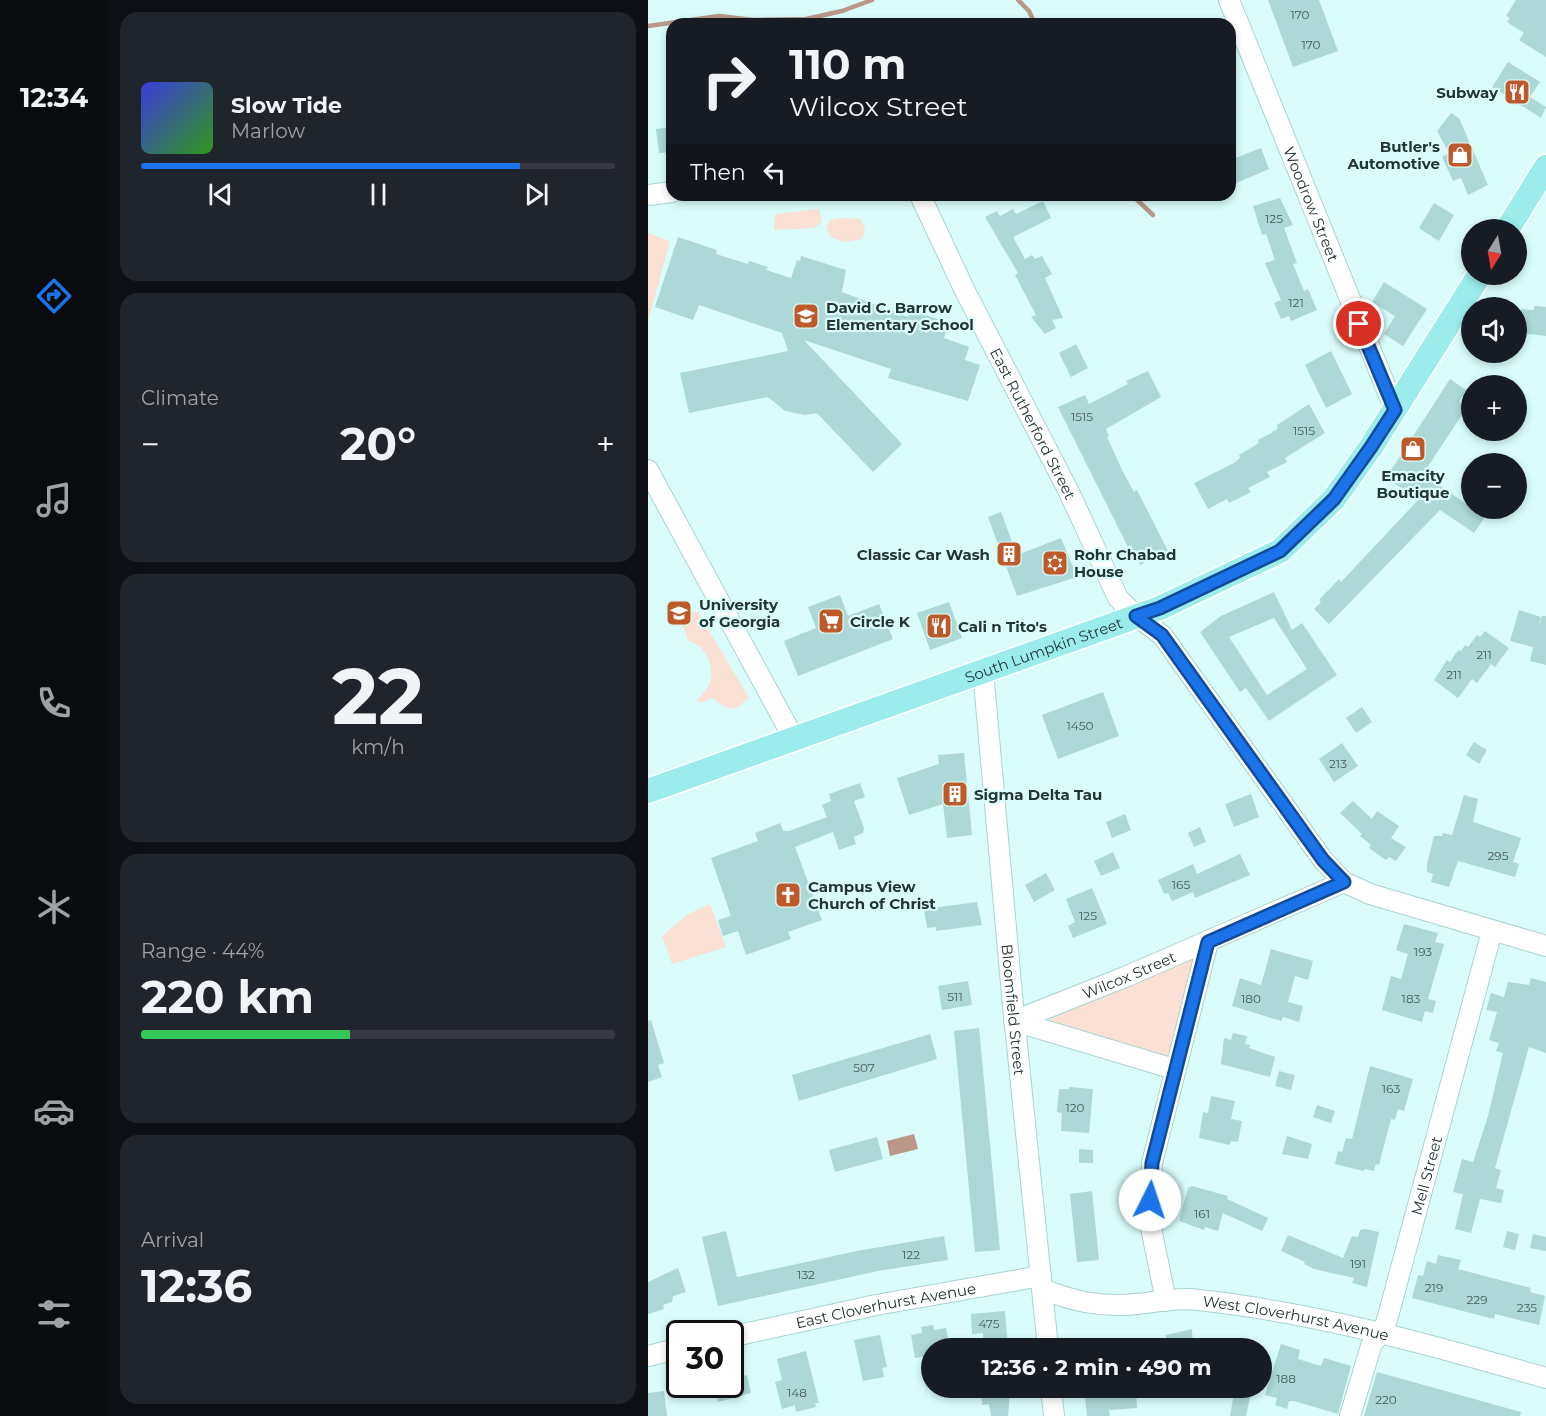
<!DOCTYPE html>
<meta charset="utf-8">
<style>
:root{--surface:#171b24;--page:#20242c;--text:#f1f3f6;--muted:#9ea1a6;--line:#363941;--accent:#1a73e8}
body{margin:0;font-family:Montserrat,sans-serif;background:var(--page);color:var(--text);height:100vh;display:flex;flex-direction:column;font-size:22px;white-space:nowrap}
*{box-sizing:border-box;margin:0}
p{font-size:20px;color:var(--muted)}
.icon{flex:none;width:33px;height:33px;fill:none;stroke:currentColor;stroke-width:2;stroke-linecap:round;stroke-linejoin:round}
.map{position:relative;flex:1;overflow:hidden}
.drawer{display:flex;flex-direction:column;gap:12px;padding:12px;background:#0d0f14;width:540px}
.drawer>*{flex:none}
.hud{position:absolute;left:18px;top:18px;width:570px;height:183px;border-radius:18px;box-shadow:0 3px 9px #0003;background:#171b24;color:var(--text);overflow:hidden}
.needle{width:39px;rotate:191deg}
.buttons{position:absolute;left:813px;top:219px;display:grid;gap:12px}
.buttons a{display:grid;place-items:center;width:66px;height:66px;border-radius:50%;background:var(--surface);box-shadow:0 3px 9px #0003;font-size:30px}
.speed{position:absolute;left:18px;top:1320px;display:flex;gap:12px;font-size:30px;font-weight:700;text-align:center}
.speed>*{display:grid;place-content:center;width:78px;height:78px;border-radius:50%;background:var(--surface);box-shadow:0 3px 9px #0003;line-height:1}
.speed .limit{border:3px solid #111;border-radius:9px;background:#fff;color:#111}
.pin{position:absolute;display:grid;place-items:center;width:51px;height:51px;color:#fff;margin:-26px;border:3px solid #fff;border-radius:50%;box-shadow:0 2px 6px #0007}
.me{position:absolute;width:66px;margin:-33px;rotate:4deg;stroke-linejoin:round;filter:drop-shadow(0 0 4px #0008)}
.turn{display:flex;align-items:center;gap:21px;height:126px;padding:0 24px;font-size:27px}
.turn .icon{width:78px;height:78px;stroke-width:2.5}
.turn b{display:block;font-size:42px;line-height:51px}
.then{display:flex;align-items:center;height:57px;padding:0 24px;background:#0003;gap:12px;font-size:22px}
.big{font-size:45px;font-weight:700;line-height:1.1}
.drawer .tile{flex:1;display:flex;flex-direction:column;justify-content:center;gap:9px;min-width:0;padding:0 21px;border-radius:18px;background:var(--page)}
.drawer .dial{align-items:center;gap:0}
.dial b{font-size:78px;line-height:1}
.song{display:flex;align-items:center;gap:18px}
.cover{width:72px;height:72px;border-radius:9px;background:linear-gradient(135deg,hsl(240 70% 55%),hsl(110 70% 35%))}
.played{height:6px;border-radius:3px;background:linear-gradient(90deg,var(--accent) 80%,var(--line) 80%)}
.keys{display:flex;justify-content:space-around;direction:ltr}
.heat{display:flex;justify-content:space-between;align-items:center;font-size:33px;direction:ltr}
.charge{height:9px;border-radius:4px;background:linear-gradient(90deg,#34c759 44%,var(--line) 0)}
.trip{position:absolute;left:273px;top:1338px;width:351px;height:60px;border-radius:30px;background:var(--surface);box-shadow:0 3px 9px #0003;font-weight:700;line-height:60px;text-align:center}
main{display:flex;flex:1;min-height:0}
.dock{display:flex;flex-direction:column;width:108px;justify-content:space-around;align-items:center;background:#090b0e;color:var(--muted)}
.dock .icon{width:42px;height:42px}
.dock .selected{color:var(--accent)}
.dock b{font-size:27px;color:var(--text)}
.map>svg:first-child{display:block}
.green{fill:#fbe0d5}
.water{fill:#b99789}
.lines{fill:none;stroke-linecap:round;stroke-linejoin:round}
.stream{stroke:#b99789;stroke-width:4.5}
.building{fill:#acd8d7;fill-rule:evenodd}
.minor-casing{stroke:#a7d3d2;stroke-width:22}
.major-casing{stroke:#fff;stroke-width:27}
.minor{stroke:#fff;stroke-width:20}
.major{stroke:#9cecec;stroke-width:24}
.route-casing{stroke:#114b97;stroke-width:15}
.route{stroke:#1a73e8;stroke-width:10}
.labels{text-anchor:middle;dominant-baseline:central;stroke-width:4.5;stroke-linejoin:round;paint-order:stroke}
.number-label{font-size:12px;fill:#455d5d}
.poi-label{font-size:15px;font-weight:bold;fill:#233434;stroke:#dafdfc;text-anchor:start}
.street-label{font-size:15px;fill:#233434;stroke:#dafdfc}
</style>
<main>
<nav class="dock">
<b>12:34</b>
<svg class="icon selected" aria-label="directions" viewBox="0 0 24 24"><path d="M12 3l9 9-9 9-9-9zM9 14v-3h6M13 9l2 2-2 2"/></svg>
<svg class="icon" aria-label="music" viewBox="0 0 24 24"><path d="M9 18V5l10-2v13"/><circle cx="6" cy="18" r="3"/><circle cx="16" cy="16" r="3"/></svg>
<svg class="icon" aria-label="phone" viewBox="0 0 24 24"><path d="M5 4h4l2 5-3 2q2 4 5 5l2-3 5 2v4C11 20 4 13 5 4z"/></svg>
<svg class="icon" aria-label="climate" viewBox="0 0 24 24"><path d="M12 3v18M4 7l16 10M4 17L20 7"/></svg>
<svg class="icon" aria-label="car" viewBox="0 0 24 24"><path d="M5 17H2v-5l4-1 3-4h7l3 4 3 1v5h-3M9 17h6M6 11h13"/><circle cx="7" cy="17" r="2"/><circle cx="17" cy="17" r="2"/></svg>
<svg class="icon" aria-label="filters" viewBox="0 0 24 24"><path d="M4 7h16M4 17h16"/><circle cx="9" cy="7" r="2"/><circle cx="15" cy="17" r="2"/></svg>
</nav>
<section class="drawer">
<div class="tile">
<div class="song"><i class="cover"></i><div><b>Slow Tide</b><p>Marlow</p></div></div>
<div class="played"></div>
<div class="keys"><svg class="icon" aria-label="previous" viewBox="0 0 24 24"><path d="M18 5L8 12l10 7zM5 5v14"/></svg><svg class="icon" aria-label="pause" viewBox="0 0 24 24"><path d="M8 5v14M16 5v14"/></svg><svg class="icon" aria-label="next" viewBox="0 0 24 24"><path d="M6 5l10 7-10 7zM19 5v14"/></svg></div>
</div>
<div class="tile"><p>Climate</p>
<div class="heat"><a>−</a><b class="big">20°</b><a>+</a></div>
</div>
<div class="tile dial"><b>22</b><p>km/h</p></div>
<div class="tile"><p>Range · 44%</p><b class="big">220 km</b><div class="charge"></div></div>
<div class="tile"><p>Arrival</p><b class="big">12:36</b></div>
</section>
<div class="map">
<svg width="898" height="1416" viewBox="0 0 898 1416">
<rect width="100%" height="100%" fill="#dafdfc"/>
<g class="green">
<path d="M171,209L174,222L166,228L126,230L127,214Z"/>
<path d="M191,218L213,219L217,230L214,239L196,242L183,237L178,227L182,220Z"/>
<path d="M0,233L22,241L0,322Z"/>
<path d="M50,612L101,698L87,709L77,707L64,698L52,703L49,700C52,697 56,693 59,689C70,672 59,644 40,641L37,630L30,622L36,613Z"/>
<path d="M62,904L78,947L24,964L14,936L40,914Z"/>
<path d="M547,956L523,1053L517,1059L402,1023L401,1017Z"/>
</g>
<path class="water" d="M266,1134L270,1149L242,1156L239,1141Z"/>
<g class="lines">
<g class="stream">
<path d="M370,0L381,11L387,24"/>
<path d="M0,26L71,16L105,20L158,19L194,11L224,0"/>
<path d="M484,195L505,215"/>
</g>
</g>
<g class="building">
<path d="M620,0H671L690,51L645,67Z"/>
<path d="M868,0H898V57L871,40L876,33L859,22L862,18L858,16Z"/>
<path d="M860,62L892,82L882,97L898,107L893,118L844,87Z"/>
<path d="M803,113L811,118L840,185L820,195L813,178L805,181L794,157L801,153L789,131Z"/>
<path d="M24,127V152L11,153L8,129Z"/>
<path d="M613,148L621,169L586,184L582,175V167L587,165L585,159Z"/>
<path d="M632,198L645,225L636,228L649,263L645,264L656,291L660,289L669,310L643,321L641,316L633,319L626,303L633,300L617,263L627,260L618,234L614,235L605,206Z"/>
<path d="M395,201L403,218L365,237L377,259L384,255L387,259L394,256L404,274L397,278L415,318L404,320L408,328L397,334L383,317L388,315L367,275L370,273L337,217L349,211L352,216L365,209L368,214Z"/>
<path d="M786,203L806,215L791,241L771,228Z"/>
<path d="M30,237L69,250L68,254L100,264L101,261L120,267L118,270L143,278L149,260L152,261L153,256L198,270L194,292L260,317L262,310L301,323L296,338L321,347L317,360L332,365L320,401L240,378L243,369L156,340L254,444L225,472L169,413L157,415L137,411L120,397L41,413L32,373L140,351L134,333L51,305L45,320L7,307Z"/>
<path d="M736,282L779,309L755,346L736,334L747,316L724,302Z"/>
<path d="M886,306L898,307V336L871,333L873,309L886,310Z"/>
<path d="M428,344L440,368L423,377L411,353Z"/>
<path d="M683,351L704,394L678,408L657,365Z"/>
<path d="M500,371L513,397L458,429L461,436L459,437L475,472L486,492L489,490L520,551L492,565L483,545L480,547L410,407L437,395L441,404L480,384L478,381Z"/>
<path d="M802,379L818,390L811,402L819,407L775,474L824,508H843L826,533L792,510L681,624L666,609L673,602L671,600L691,579L693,582L771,499L738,478Z"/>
<path d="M661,404L677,433L637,458L639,462L619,472L622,477L600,488L603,492L581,503L579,499L560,509L546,483L586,463L592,458L591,455L611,443L610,440L623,433L630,428L629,425Z"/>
<path d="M353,512L369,555L413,538L429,577L369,596L340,517Z"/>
<path d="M626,592L644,630L654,623L689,675L621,721L598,688L592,692L552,632L573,616ZM626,618L659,669L619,695L581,637Z"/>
<path d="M192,595L200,616L231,604L245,639L150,676L136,641L168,628L160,607Z"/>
<path d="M301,602L314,638L282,650L269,613Z"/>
<path d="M871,610L893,617L889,632L894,616H898V665L882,661L885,647L862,641Z"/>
<path d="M837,631L861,648L847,667L843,664L829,683L824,679L810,698L786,680L799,660L802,662L810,650L813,651L817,645L820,647L829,635L832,637Z"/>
<path d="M455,692L471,736L410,759L394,715Z"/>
<path d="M714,707L724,722L708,733L698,718Z"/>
<path d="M826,742L839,750L831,764L818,755Z"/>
<path d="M694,743L710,766L686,782L671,759Z"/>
<path d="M316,753L324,835L299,838L295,804L261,815L249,778L291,764L290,755Z"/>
<path d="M212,783L217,797L206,801L216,828L215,833L206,837L208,844L191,850L185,832L147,847L174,920L140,932L143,939L98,955L90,931L75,936L70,920L83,916L63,858L110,841L107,833L132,823L135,831H141L179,817L174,805L183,801L181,794Z"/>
<path d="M603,794L611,817L586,827L577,804Z"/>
<path d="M816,795L830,799L825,822L873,838L865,862L871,864L867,877L810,861L801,887L783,882L785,874L779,872V864L786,836H794L795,833L804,835Z"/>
<path d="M705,801L724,819L729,811L751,826L743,838L758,847L748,861L741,857L738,860L721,848L723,845L712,836L714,834L692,813Z"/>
<path d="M477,814L483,830L464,838L458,822Z"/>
<path d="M552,827L558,842L546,847L540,833Z"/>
<path d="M465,852L472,868L453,876L446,861Z"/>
<path d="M592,854L602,875L547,898L545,892L524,901L520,893L516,894L510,880L545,864L549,874Z"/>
<path d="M398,873L407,890L386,902L377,885Z"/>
<path d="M444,888L459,924L425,938L420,926L427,922L418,899Z"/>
<path d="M329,902L334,925L288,931V927L279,928L276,909Z"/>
<path d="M756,924L790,933L787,942L796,944L780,999L788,1001L785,1013L777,1011L774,1022L734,1010L743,976L753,979L760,954L748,950Z"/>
<path d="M623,949L665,961L660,980L647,976L640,1002L655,1006L651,1022L635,1017L633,1021L584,1006L592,978L613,985Z"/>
<path d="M883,978L898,982V1053L881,1047L847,1168L853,1170L848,1188L856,1190L853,1203L832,1199L823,1233L807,1229L815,1194L805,1192L814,1159L825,1162L840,1116L855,1053L848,1051L851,1043L841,1040L849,1012L838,1010L843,993L856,997L860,982L881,985Z"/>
<path d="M320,981L324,1005L294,1010L290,986Z"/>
<path d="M3,1020L16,1063L10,1065L14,1077L0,1082V1021Z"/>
<path d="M331,1028L352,1250L327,1252L306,1031Z"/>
<path d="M585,1033L599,1036L597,1044L602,1045L601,1048L627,1057L622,1077L573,1064L576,1038L583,1040Z"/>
<path d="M282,1034L289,1059L151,1101L144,1075Z"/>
<path d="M722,1066L765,1079L756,1111L750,1109L747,1120L743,1119L731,1165L728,1164L726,1171L717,1169L716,1171L687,1164L690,1151L694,1152L698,1138L704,1139Z"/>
<path d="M631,1071L647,1075L643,1090L627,1086Z"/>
<path d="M421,1087L445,1089L441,1133L413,1131L414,1113L409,1112L411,1089H421Z"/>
<path d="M563,1096L587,1101L583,1119L594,1121L590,1142L583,1141L582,1145L551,1138L555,1112L560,1113Z"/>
<path d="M669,1105L687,1111L683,1123L665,1117Z"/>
<path d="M639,1136L664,1144L660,1159L634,1154Z"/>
<path d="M229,1137L235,1159L187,1172L181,1150Z"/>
<path d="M431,1149L445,1150V1163H431Z"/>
<path d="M544,1186L580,1196L579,1199L620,1218L614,1231L575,1213L570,1231L557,1227L556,1230L531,1221L540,1188Z"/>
<path d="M444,1191L451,1260L429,1262L422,1194Z"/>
<path d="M717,1229L731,1232L719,1287L704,1283L706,1278L666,1269L656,1264L657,1262L633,1251L640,1235L695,1258L704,1236L710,1237L712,1230Z"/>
<path d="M78,1231L89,1277L209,1251L296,1236L300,1260L230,1271L70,1306L54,1237Z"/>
<path d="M859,1231L871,1234L867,1250L855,1247Z"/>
<path d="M885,1234L898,1237V1251L882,1248Z"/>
<path d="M790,1255L813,1260L810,1269L883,1288L882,1292L897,1296L891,1325L847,1314L846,1319L764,1298L770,1275L775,1276L779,1261L788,1264Z"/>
<path d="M30,1268L38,1292L25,1296L24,1302L15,1305L16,1309L0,1314V1282Z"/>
<path d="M357,1311L360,1348H336L335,1333L324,1334L323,1314Z"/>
<path d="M285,1325L286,1330L298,1328L302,1348H284V1355L267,1358L263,1335L274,1333L273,1327Z"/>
<path d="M544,1329L545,1348H519L518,1335Z"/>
<path d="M232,1335L239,1367L234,1368L236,1377L215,1381L206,1340Z"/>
<path d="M633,1344L652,1350L650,1359L673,1366L676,1358L703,1366L690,1414L646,1401H641L639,1409L627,1405L629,1398L617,1395Z"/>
<path d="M158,1351L171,1403H167L168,1407L148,1412L147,1405L134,1409L127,1382L134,1380L129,1359Z"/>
<path d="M729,1372L873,1412L872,1416H716Z"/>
<path d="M99,1375L103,1393L70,1402L67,1384H82V1379Z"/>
<path d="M333,1388L362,1389L360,1416H343L341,1404L334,1405Z"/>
<path d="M436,1388H449L450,1394L488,1392L489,1408L461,1410L462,1416H439Z"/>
<path d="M587,1388H604L598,1416H582Z"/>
<path d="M16,1391L19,1416H0V1393Z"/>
</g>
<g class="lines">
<g class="minor-casing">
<g id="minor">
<path id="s1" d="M581,0L747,410"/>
<path d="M0,195L24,192"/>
<path id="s2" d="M272,195L317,291L421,492L470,598L488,616L514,635L675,860L696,882L722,894L898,946"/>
<path d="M0,470L146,739"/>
<path id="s3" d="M335,671L365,1006L400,1348"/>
<path id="s4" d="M366,1021L477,977L696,882"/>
<path d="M366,1021L526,1069"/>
<path id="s5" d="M394,1289C425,1301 454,1308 488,1304C508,1302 531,1297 551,1300C669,1313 784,1345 898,1378"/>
<path d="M518,1301L501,1218L504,1163L560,942"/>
<path id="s6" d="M82,1337L228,1305L393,1276"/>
<path d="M0,1356L32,1348"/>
<path d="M403,1388L406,1416"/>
<path id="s7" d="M702,1416L724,1343L735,1332L739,1320L844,931"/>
</g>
</g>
<g class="major-casing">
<g id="major">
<path d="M859,230L898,167"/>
<path id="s8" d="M0,791L512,608L632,551L686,499L723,447L832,274"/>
</g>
</g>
<use href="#minor" class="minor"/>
<use href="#major" class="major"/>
</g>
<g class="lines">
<g class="route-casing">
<path id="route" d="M502,1200L504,1163L560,942L696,882L675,860L514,635L488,616L512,608L632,551L686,499L723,447L747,410L711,324"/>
</g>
<use href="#route" class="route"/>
</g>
<defs>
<g id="restaurant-square" transform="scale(1.35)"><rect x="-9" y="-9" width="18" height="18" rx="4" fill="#be592a" stroke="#dafdfc"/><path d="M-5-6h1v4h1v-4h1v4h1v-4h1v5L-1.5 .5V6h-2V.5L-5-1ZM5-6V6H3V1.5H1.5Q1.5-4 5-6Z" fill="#fff"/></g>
<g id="shop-square" transform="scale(1.35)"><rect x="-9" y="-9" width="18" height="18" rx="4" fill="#be592a" stroke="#dafdfc"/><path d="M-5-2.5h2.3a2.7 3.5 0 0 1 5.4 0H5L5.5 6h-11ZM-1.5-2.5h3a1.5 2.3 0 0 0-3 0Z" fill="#fff"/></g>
<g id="school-square" transform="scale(1.35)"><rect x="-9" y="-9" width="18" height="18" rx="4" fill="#be592a" stroke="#dafdfc"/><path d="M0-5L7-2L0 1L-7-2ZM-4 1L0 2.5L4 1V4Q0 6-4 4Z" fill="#fff"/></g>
<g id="building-square" transform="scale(1.35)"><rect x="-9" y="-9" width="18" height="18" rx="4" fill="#be592a" stroke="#dafdfc"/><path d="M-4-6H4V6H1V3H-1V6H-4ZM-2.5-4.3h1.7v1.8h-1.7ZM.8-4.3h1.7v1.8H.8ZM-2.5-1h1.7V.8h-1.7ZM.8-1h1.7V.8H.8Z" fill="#fff"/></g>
<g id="synagogue-square" transform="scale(1.35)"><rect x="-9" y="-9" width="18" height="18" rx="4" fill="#be592a" stroke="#dafdfc"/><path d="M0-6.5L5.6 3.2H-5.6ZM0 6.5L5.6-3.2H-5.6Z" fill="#fff"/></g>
<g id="university-square" transform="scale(1.35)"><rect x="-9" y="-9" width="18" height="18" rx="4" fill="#be592a" stroke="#dafdfc"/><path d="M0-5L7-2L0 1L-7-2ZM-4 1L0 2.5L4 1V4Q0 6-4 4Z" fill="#fff"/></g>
<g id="supermarket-square" transform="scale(1.35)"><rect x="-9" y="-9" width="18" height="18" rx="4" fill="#be592a" stroke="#dafdfc"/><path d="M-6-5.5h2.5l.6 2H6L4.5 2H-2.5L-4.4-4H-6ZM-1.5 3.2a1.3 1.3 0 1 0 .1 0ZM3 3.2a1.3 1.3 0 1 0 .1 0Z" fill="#fff"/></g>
<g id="church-square" transform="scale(1.35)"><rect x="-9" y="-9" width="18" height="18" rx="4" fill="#be592a" stroke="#dafdfc"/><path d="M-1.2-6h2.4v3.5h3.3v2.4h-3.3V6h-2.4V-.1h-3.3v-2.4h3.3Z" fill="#fff"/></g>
</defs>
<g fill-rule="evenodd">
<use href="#restaurant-square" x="869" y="92"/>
<use href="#shop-square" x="812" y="155"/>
<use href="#school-square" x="158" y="316"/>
<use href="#shop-square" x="765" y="449"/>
<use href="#building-square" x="361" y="554"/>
<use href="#synagogue-square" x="407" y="563"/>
<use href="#university-square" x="31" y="613"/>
<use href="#supermarket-square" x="183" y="621"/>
<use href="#restaurant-square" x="291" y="626"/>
<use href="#building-square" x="307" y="794"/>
<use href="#church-square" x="140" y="895"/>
</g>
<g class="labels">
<g class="number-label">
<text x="652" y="14">170</text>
<text x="663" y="44">170</text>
<text x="626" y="218">125</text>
<text x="648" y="302">121</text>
<text x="434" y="416">1515</text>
<text x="656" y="430">1515</text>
<text x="836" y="654">211</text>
<text x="806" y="674">211</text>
<text x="432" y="725">1450</text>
<text x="690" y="763">213</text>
<text x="850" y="855">295</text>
<text x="533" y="884">165</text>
<text x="440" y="915">125</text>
<text x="775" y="951">193</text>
<text x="307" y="996">511</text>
<text x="603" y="998">180</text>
<text x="763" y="998">183</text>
<text x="216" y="1067">507</text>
<text x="743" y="1088">163</text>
<text x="427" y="1107">120</text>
<text x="554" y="1213">161</text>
<text x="263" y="1254">122</text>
<text x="710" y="1263">191</text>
<text x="158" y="1274">132</text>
<text x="786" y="1287">219</text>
<text x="829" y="1299">229</text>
<text x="879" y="1307">235</text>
<text x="341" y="1323">475</text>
<text x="638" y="1378">188</text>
<text x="149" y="1392">148</text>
<text x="738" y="1399">220</text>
</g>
<g class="poi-label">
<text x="850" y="92" text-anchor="end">Subway</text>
<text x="792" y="146" text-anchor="end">Butler's<tspan x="792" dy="17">Automotive</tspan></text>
<text x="178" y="307">David C. Barrow<tspan x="178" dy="17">Elementary School</tspan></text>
<text x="765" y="475" text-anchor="middle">Emacity<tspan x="765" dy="17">Boutique</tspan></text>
<text x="342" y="554" text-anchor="end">Classic Car Wash</text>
<text x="426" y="554">Rohr Chabad<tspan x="426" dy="17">House</tspan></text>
<text x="51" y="604">University<tspan x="51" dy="17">of Georgia</tspan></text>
<text x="202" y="621">Circle K</text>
<text x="310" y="626">Cali n Tito's</text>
<text x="326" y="794">Sigma Delta Tau</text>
<text x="160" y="886">Campus View<tspan x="160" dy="17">Church of Christ</tspan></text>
</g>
<g class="street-label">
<text stroke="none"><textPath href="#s1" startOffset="220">Woodrow Street</textPath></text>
<text stroke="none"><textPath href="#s2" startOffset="255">East Rutherford Street</textPath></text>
<text stroke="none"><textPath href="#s8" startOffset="420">South Lumpkin Street</textPath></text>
<text stroke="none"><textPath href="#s4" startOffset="124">Wilcox Street</textPath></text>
<text stroke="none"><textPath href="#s3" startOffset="340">Bloomfield Street</textPath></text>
<text stroke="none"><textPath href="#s7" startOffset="254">Mell Street</textPath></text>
<text stroke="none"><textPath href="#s6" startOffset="159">East Cloverhurst Avenue</textPath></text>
<text stroke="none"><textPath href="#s5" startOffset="258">West Cloverhurst Avenue</textPath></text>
</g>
</g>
</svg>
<div class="buttons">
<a><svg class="needle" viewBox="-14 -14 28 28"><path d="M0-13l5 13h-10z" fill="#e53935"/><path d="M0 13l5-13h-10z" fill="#9ea1a6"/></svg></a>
<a><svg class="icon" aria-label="sound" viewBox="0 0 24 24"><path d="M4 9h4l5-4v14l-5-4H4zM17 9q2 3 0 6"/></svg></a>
<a>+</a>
<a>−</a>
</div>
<div class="speed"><div class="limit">30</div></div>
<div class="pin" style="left:711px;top:324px;background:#d93025"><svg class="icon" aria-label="arrive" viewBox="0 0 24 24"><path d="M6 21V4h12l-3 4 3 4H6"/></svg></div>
<svg class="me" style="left:502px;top:1200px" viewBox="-20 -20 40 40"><circle r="19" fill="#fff"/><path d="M0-13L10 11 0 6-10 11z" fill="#1a73e8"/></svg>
<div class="trip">12:36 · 2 min · 490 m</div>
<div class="hud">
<div class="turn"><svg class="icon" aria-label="right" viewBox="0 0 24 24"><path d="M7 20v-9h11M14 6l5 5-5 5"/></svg><div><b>110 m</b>Wilcox Street</div></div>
<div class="then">Then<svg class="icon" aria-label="left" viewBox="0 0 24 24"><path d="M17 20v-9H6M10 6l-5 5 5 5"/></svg></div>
</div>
</div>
</main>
